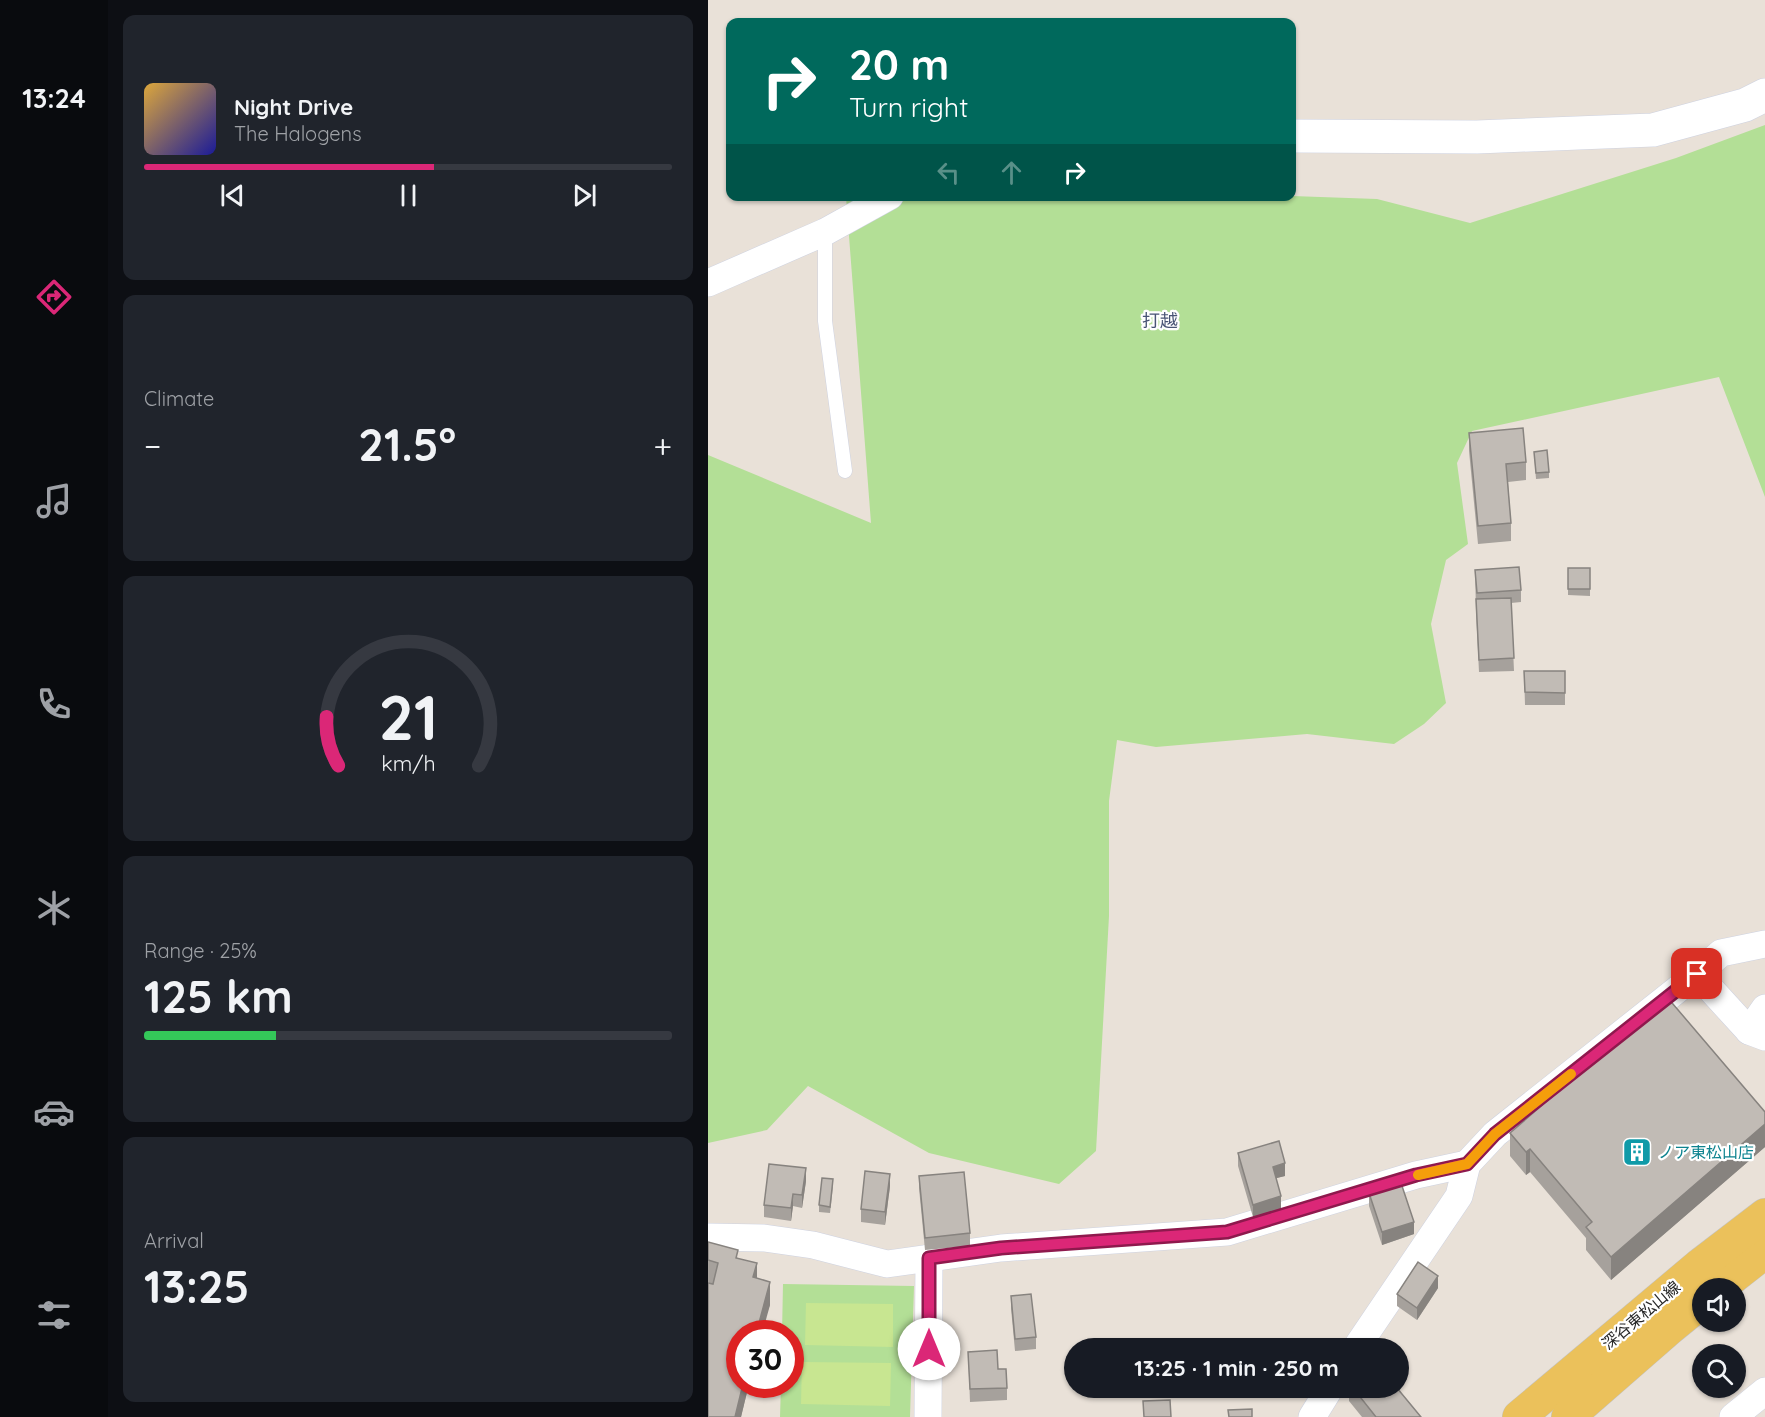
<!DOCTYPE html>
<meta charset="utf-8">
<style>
:root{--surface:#171b24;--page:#20242c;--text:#f1f3f6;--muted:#9ea1a6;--line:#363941;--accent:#db2777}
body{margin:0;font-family:Quicksand,"Noto Sans JP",sans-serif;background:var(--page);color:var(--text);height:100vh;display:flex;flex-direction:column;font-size:22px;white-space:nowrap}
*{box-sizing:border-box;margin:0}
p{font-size:20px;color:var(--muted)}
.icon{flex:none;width:33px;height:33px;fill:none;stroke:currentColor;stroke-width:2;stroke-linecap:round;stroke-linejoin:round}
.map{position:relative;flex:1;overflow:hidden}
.details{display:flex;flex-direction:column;gap:15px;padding:15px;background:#0d0f14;width:600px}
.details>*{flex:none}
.hud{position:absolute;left:18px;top:18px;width:570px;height:183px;border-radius:12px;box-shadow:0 2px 4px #0004;background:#00695c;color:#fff;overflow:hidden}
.fabs{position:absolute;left:984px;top:1278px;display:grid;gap:12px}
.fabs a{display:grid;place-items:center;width:54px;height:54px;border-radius:50%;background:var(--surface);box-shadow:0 2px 4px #0004;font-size:30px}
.speed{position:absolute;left:18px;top:1320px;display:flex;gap:12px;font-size:30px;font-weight:700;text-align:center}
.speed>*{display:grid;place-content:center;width:78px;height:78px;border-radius:50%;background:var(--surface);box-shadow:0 2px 4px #0004;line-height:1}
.speed .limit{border:9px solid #d22;background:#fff;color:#111}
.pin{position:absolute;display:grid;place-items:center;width:51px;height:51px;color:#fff;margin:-26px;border-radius:12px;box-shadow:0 3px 9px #0006}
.me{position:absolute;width:66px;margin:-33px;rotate:0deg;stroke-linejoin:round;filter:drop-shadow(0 0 4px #0008)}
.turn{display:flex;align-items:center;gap:21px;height:126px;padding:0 24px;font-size:27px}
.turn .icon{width:78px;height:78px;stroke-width:2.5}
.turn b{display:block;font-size:42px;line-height:51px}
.lanes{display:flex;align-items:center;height:57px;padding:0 24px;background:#0003;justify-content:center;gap:30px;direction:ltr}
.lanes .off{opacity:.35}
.big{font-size:45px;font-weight:700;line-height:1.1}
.details .tile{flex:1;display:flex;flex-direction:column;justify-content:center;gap:9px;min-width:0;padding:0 21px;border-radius:12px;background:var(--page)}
.details .dial{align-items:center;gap:0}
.dial svg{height:156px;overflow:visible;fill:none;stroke:var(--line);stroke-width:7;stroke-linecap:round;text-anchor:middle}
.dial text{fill:var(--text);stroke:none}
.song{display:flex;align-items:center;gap:18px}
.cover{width:72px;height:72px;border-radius:9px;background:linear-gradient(135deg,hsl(40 70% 55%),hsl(240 70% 35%))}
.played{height:6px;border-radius:3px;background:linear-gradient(90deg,var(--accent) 55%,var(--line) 55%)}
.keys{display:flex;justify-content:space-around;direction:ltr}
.heat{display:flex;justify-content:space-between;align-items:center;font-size:33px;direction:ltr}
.charge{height:9px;border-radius:4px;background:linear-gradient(90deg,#34c759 25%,var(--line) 0)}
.trip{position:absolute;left:356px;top:1338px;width:345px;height:60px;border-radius:30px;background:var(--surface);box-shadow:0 2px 4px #0004;font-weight:700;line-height:60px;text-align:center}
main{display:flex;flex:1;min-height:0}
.tab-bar{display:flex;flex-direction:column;width:108px;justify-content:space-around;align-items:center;background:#090b0e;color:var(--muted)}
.tab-bar .icon{width:42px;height:42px}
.tab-bar .on{color:var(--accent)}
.tab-bar b{font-size:27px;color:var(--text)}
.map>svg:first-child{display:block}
.green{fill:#b3df96}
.pitch{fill:#c8e691}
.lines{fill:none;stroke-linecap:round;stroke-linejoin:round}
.lane-casing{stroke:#ced2e0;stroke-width:15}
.street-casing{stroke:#ced2e0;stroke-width:28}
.secondary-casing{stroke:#ced2e0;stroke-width:34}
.primary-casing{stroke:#c3c3c3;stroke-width:34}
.lane{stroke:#fff;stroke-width:14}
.street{stroke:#fff;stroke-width:27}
.secondary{stroke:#fff;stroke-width:33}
.primary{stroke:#ebc15b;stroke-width:33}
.wall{fill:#a6a19c}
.shaded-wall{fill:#87837f}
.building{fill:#c1bbb5;stroke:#87837f;stroke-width:1.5}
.route-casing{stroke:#8e194d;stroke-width:15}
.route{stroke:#db2777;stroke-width:10}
.slow{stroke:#f59e0b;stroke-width:10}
.labels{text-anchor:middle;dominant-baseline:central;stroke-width:4.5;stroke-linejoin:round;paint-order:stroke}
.culture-label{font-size:16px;fill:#0d838f;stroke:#fff;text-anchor:start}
.street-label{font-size:16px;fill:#272727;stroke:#fff}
.neighbourhood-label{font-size:18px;fill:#495475;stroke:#fff}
</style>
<main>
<nav class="tab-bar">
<b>13:24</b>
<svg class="icon on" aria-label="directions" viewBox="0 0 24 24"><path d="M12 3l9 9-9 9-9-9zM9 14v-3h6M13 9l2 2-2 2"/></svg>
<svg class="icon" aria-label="music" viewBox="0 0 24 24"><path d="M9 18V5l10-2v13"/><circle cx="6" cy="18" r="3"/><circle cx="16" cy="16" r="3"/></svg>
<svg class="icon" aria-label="phone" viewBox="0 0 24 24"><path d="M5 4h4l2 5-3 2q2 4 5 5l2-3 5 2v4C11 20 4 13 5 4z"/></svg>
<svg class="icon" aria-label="climate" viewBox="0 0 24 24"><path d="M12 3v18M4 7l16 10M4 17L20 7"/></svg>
<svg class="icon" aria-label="car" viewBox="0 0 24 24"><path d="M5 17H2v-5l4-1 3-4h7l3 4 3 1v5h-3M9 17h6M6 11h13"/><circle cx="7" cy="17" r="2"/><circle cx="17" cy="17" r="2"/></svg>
<svg class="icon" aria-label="filters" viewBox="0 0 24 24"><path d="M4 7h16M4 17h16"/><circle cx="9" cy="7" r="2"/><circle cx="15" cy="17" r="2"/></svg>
</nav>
<section class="details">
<div class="tile">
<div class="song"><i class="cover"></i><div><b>Night Drive</b><p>The Halogens</p></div></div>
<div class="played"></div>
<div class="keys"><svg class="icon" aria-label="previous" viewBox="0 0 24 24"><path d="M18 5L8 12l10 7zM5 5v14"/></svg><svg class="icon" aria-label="pause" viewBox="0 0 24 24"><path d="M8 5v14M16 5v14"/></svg><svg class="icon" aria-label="next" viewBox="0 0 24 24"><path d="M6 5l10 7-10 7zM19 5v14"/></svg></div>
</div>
<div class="tile"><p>Climate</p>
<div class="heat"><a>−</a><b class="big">21.5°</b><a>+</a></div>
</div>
<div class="tile dial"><svg viewBox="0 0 100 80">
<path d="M14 69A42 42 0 1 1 86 69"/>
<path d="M14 69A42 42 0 0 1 8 44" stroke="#db2777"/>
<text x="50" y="56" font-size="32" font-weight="700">21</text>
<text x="50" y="72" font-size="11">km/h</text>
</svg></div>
<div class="tile"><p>Range · 25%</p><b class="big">125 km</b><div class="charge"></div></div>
<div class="tile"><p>Arrival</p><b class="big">13:25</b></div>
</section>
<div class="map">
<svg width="1057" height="1417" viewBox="0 0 1057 1417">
<rect width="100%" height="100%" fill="#e9e1d8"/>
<g class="green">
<path d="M1057,125V497L1011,377L764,431L749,463L760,544L738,560L723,624L738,703L716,724L686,744L599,734L448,747L409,740L401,801V916L388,1151L351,1184L221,1153L100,1086L59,1130L0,1143V455L163,523L138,197L584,196L669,199L762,223L968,158Z"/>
<path d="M75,1284L206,1286L202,1417H72L73,1385L82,1384V1334L74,1333Z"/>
</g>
<g class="pitch">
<path d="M98,1303L185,1304V1347L97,1345Z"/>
<path d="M94,1362L183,1363L182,1406L93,1404Z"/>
</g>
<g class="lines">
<g class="lane-casing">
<path id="lane" d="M117,232V321L137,471"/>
</g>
<g class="street-casing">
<g id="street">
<path d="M0,283L117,232L182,196"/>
<path d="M989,974L1041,1031L1057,1037"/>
<path d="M1041,1031L1057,1008"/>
<path d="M0,1237L56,1238L105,1245L179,1264L293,1248L519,1232L708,1175L759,1164"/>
<path d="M648,1348L751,1196L759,1164L787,1134L989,974L1013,953L1057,944"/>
<path d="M220,1417L221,1258"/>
<path d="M604,1417L622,1388"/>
<path d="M1025,1417L1057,1391"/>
</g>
</g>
<g class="secondary-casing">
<path id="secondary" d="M584,136L769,137L945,130L1037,105L1057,95"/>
</g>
<g class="primary-casing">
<g id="primary">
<path d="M1011,1288L1057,1252"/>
<path d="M811,1417L993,1264L1057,1215"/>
<path d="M860,1417L962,1328L994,1302"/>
</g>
</g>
<use href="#lane" class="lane"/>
<use href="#street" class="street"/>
<use href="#secondary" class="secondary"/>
<use href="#primary" class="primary"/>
</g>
<g class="wall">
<path d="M761,433L818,462V480L800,482L803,523V541L770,544L761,451Z"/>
<path d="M826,452L841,472V478L828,479Z"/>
<path d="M860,568H882V596L860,595Z"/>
<path d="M767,570L813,590V602L803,603L806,671L771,672L768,611Z"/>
<path d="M816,671H857V705H817Z"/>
<path d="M1057,1112V1147L903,1280L878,1250V1238L822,1172L818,1175L802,1156V1133Z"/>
<path d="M530,1153L577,1176L568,1178L573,1209L545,1217L530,1166Z"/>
<path d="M211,1176L262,1233V1246L217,1250L211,1188Z"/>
<path d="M98,1181L94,1208L85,1206L83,1221L56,1217V1205Z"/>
<path d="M125,1186L122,1213L111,1212V1205Z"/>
<path d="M182,1186L177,1225L153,1222V1209Z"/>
<path d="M661,1193L706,1234L674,1245L661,1206Z"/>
<path d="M0,1242L30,1258L49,1278L62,1305L32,1384H41L33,1417H0Z"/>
<path d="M730,1288L709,1320L689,1306V1294Z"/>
<path d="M303,1296L328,1337V1349L307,1351L303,1308Z"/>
<path d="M260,1352L290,1369L299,1388V1400L262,1402Z"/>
<rect x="435" y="1388" width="26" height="1"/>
<path d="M641,1388H689L713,1417H654L641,1401Z"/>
</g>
<g class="shaded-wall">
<path d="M1057,1124V1147L903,1280V1257Z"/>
<path d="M822,1149V1172L818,1175V1152Z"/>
<path d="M577,1163V1176L565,1179V1167Z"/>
<path d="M98,1168V1181L94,1208V1195Z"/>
<path d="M182,1174V1186L177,1225V1212Z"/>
<path d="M85,1194V1206L83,1221V1208Z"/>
<path d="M573,1196V1209L545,1217V1205Z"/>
<path d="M706,1222V1234L674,1245V1232Z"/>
<path d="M49,1263V1286L45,1277Z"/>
<path d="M730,1276V1288L709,1320V1308Z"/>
<path d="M62,1282V1305L54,1334H48Z"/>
<path d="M35,1384H41L33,1417H27Z"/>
</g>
<g class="building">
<path d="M815,428L818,462L798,464L803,523L770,526L761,433Z"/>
<path d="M839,450L841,472L828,473L826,452Z"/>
<path d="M811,567L813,590L769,593L767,570Z"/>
<rect x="860" y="568" width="22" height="21"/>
<path d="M803,598L806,658L771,660L768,599Z"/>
<path d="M816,671H857V693L817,692Z"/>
<path d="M959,997L1057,1112V1124L903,1257L878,1227L884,1222L822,1149L818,1152L802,1133Z"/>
<path d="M571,1141L577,1163L565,1167L573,1196L545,1205L530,1153Z"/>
<path d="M61,1164L98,1168L94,1195L85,1194L83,1208L56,1205Z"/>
<path d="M157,1171L182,1174L177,1212L153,1209Z"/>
<path d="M256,1172L262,1233L217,1238L211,1176Z"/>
<path d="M114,1178L125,1179L122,1207L111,1205Z"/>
<path d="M693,1183L706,1222L674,1232L661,1193Z"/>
<path d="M0,1242L30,1250L28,1258L49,1263L45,1277L62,1282L48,1334H32V1384H35L27,1417H0V1283L5,1284L10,1263L0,1260Z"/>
<path d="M710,1262L730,1276L709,1308L689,1294Z"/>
<path d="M323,1294L328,1337L307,1339L303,1296Z"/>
<rect x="435" y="1340" width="26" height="8"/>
<path d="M289,1350L290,1369H298L299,1388L262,1389L260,1352Z"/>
<path d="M645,1388H689L713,1417H668Z"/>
<path d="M462,1400L463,1417H436L435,1401Z"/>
<path d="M544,1409V1417H521L520,1410Z"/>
</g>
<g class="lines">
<g class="route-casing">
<path id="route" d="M221,1349V1258L293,1248L519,1232L708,1175L759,1164L787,1134L989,974"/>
</g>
<use href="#route" class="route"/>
<path class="slow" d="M710,1175L759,1164L787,1134L863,1074"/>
</g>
<defs>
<g id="building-square" transform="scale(1.5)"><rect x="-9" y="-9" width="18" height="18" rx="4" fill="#0f9aa8" stroke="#fff"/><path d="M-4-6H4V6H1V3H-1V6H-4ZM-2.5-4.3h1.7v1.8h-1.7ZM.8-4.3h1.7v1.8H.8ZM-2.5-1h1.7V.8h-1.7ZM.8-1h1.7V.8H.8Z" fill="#fff"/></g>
</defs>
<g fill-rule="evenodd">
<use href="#building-square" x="929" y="1152"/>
</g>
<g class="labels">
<g class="culture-label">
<text x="950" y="1152">ノア東松山店</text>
</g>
<g class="street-label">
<text transform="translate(933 1315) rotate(-40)">深谷東松山線</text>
</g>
<g class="neighbourhood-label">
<text x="452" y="320">打越</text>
</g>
</g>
</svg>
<div class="fabs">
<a><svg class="icon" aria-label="sound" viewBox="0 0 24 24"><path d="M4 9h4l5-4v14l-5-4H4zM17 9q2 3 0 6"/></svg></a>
<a><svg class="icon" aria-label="search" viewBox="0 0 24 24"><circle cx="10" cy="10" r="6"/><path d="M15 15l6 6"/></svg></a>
</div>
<div class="speed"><div class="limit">30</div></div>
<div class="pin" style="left:989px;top:974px;background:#d93025"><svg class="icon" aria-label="arrive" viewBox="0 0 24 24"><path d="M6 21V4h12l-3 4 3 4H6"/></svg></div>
<svg class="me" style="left:221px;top:1349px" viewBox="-20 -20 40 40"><circle r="19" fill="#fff"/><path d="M0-13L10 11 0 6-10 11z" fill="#db2777"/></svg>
<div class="trip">13:25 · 1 min · 250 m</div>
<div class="hud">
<div class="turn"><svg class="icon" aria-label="right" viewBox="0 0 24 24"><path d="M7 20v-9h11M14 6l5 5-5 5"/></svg><div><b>20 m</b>Turn right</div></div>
<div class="lanes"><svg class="icon off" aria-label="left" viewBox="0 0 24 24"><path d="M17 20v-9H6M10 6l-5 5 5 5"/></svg><svg class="icon off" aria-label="ahead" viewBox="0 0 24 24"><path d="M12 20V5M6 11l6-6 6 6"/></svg><svg class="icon" aria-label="right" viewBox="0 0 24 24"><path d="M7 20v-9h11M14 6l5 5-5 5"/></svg></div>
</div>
</div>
</main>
